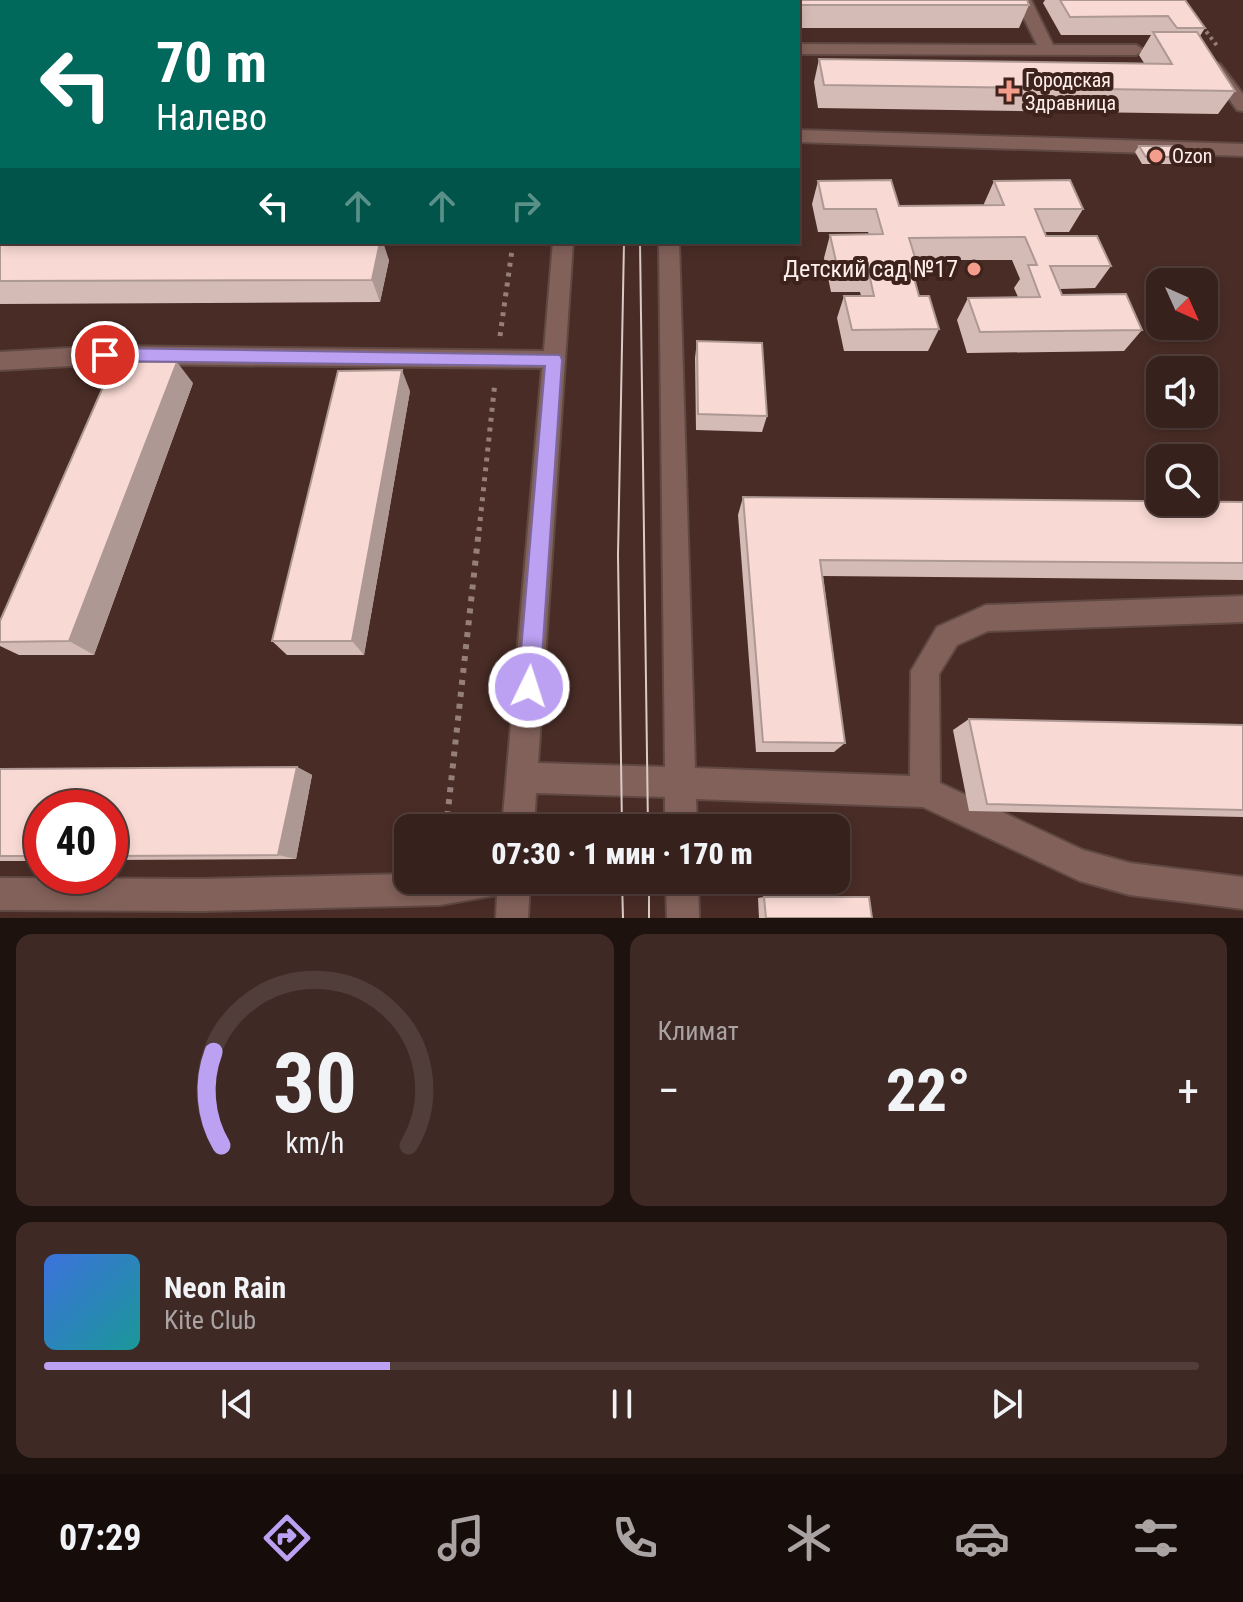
<!DOCTYPE html>
<html lang="ru">
<meta charset="utf-8">
<style>
:root{--surface:#37211c;--page:#3e2925;--text:#f1f3f6;--muted:#aaa3a3;--line:#513e3b;--accent:#bca0f2}
body{margin:0;font-family:"Roboto Condensed",sans-serif;background:var(--page);color:var(--text);height:100vh;display:flex;flex-direction:column;font-size:30px;white-space:nowrap}
*{box-sizing:border-box;margin:0}
p{font-size:26px;color:var(--muted)}
.icon{flex:none;width:44px;height:44px;fill:none;stroke:currentColor;stroke-width:2;stroke-linecap:round;stroke-linejoin:round}
.map{position:relative;height:918px;overflow:hidden}
.drawer{display:flex;flex-direction:column;gap:16px;padding:16px;background:#1e120f;flex:1}
.drawer>*{flex:none}
.guide{position:absolute;left:0px;top:0px;width:800px;height:244px;box-shadow:0 4px 12px #0003,0 0 0 2px var(--line);background:#00695c;color:#fff;overflow:hidden}
.needle{width:52px;rotate:135deg}
.tools{position:absolute;left:1146px;top:268px;display:grid;gap:16px}
.tools a{display:grid;place-items:center;width:72px;height:72px;border-radius:16px;background:var(--surface);box-shadow:0 4px 12px #0003,0 0 0 2px var(--line);font-size:40px}
.speed{position:absolute;left:24px;top:790px;display:flex;gap:16px;font-size:40px;font-weight:700;text-align:center}
.speed>*{display:grid;place-content:center;width:104px;height:104px;border-radius:50%;background:var(--surface);box-shadow:0 4px 12px #0003,0 0 0 2px var(--line);line-height:1}
.speed .limit{border:12px solid #d22;background:#fff;color:#111}
.pin{position:absolute;display:grid;place-items:center;width:68px;height:68px;color:#fff;margin:-34px;border:4px solid #fff;border-radius:50%;box-shadow:0 2px 8px #0007}
.me{position:absolute;width:88px;margin:-44px;rotate:4deg;stroke-linejoin:round;filter:drop-shadow(0 0 6px #0008)}
.turn{display:flex;align-items:center;gap:28px;height:168px;padding:0 24px;font-size:36px}
.turn .icon{width:104px;height:104px;stroke-width:2.5}
.turn b{display:block;font-size:56px;line-height:68px}
.lanes{display:flex;align-items:center;height:76px;padding:0 24px;background:#0003;justify-content:center;gap:40px;direction:ltr}
.lanes .off{opacity:.35}
.big{font-size:60px;font-weight:800;line-height:1.1}
.drawer .tile{flex:1;display:flex;flex-direction:column;justify-content:center;gap:12px;min-width:0;padding:0 28px;border-radius:16px;background:var(--page)}
.drawer .dial{align-items:center;gap:0}
.dial svg{height:208px;overflow:visible;fill:none;stroke:var(--line);stroke-width:7;stroke-linecap:round;text-anchor:middle}
.dial text{fill:var(--text);stroke:none}
.song{display:flex;align-items:center;gap:24px}
.cover{width:96px;height:96px;border-radius:12px;background:linear-gradient(135deg,hsl(220 70% 55%),hsl(180 70% 35%))}
.played{height:8px;border-radius:4px;background:linear-gradient(90deg,var(--accent) 30%,var(--line) 30%)}
.keys{display:flex;justify-content:space-around;direction:ltr}
.heat{display:flex;justify-content:space-between;align-items:center;font-size:44px;direction:ltr}
.drawer .tiles{flex:1;display:grid;gap:16px;grid-template-columns:1fr 1fr}
.tile:last-child{grid-column:span 2}
.trip{position:absolute;left:394px;top:814px;width:456px;height:80px;border-radius:16px;background:var(--surface);box-shadow:0 4px 12px #0003,0 0 0 2px var(--line);font-weight:800;line-height:80px;text-align:center}
.menu{display:flex;height:128px;justify-content:space-around;align-items:center;background:#160d0b;color:var(--muted)}
.menu .icon{width:56px;height:56px}
.menu .active{color:var(--accent)}
.menu b{font-size:36px;color:var(--text)}
.map>svg:first-child{display:block}
.lines{fill:none;stroke-linecap:round;stroke-linejoin:round}
.minor-casing{stroke:#604843;stroke-width:4}
.path-far2{stroke:#967f7a;stroke-width:4;stroke-dasharray:3 4;stroke-linecap:butt}
.path-far1{stroke:#967f7a;stroke-width:5;stroke-dasharray:4 6;stroke-linecap:butt}
.path{stroke:#967f7a;stroke-width:6;stroke-dasharray:5 7;stroke-linecap:butt}
.minor{fill:#82615a;fill-rule:evenodd}
.tram{stroke:#dccac6;stroke-width:2}
.wall{fill:#d5bbb5}
.shaded-wall{fill:#ae9894}
.building{fill:#f8d9d3;stroke:#ae9894;stroke-width:2}
.route{fill:#bca0f2;stroke:#7a689d;stroke-width:2}
.poi-dot{fill:#f49d8c;stroke:#3e221c;stroke-width:3}
.labels{text-anchor:middle;dominant-baseline:central;stroke-width:8;stroke-linejoin:round;paint-order:stroke}
.far-poi-label{font-size:20px;fill:#ffefec;stroke:#3e221c;text-anchor:start}
.poi-label{font-size:24px;fill:#ffefec;stroke:#3e221c;text-anchor:end}
</style>
<div class="map">
<svg width="1243" height="918" viewBox="0 0 1243 918">
<rect width="100%" height="100%" fill="#492c26"/>
<g class="lines">
<g class="minor-casing">
<g id="minor">
<rect x="572" y="0" width="16" height="2"/>
<rect x="652" y="0" width="16" height="2"/>
<path d="M1015,0H1031L1053,45H1136L1144,50L1136,55L798,54V44L1037,45Z"/>
<rect x="0" y="56" width="2" height="10"/>
<path d="M1214,62L1220,64L1243,94V111L1237,110L1206,67Z"/>
<path d="M798,130L1243,144V156L798,142Z"/>
<path d="M553,242H573L538,763L665,767L659,242H679L695,768L910,776L911,671L937,627L986,605L1243,596V622L988,631L957,645L939,674L940,783L1083,850L1130,863L1243,877V909L1130,895L1080,881L923,807L696,799L697,828H665V797L536,793L534,828H502L542,368L105,364L0,370V352L105,346L544,351Z"/>
<path d="M408,874V880H530L528,918H496L497,895L440,905L202,911L0,910V878L202,879Z"/>
<path d="M666,880H698L699,918H667Z"/>
</g>
</g>
<path class="path-far2" d="M1202,26L1218,47"/>
<g class="path-far1">
<path d="M500,336L512,250"/>
<path d="M479,531L495,382"/>
</g>
<path class="path" d="M446,828L479,529"/>
<use href="#minor" class="minor"/>
<g class="tram">
<path d="M640,242L648,828"/>
<path d="M622,828L618,555L624,242"/>
<path d="M622,880L623,918"/>
<path d="M649,880V918"/>
</g>
</g>
<g class="wall">
<path d="M288,0H388L387,2H289Z"/>
<path d="M700,0H1027L1029,5L1019,28H798V2H700Z"/>
<path d="M1045,0H1185L1205,28L1200,36L1235,91L1218,114L818,108L814,82L819,59L1144,63L1139,55L1151,35H1061L1043,3Z"/>
<path d="M1139,146L1185,157L1181,164H1142L1135,152Z"/>
<path d="M818,181L899,206H983L994,181L1083,209L1069,232H1045L1046,236L1111,266L1095,288L1060,289L1062,295L1142,330L1124,351L967,353L957,320L968,298L1018,297L1014,288L1020,279L1012,260H916L918,267L914,276L919,296L939,329L928,351H844L837,318L844,296H861L860,292H831L824,258L830,235L869,234L868,232H818L812,204Z"/>
<path d="M0,239L389,260L380,302L0,304Z"/>
<path d="M697,341L767,416L762,432L696,430L695,358Z"/>
<path d="M193,383L94,655H19L0,646V621Z"/>
<path d="M410,391L364,655H287L272,641Z"/>
<path d="M743,497L1243,502V580L823,576L845,743L834,752H756L738,515Z"/>
<path d="M969,719L1243,725V817L969,811L953,730Z"/>
<path d="M297,767L312,775L296,859L110,860V808H42V861H0V769Z"/>
<path d="M764,897L872,918H759L758,898Z"/>
</g>
<g class="shaded-wall">
<path d="M133,0H154L153,2H132Z"/>
<path d="M2,34V49L0,46V36Z"/>
<path d="M2,202V229L0,227V205Z"/>
<path d="M380,242H383L389,260L380,302L372,280Z"/>
<path d="M177,362L193,383L94,655L69,641Z"/>
<path d="M402,370L410,391L364,655L352,641Z"/>
<path d="M297,767L312,775L296,859L278,855Z"/>
</g>
<g class="building">
<path d="M0,0H31L29,2H2V34L0,36Z"/>
<path d="M91,0H133L132,2H90Z"/>
<path d="M703,0H1027L1029,5H798V2H703Z"/>
<path d="M1060,0H1185L1205,28H1177L1168,16L1070,17Z"/>
<path d="M1153,32H1197L1235,91L824,85L819,59L1172,64Z"/>
<path d="M2,131V202L0,205V134Z"/>
<path d="M1139,146H1179L1185,157H1146Z"/>
<path d="M891,180L899,206L1004,205L994,181L1070,180L1083,209H1035L1046,236H1097L1111,266H1050L1062,295L1126,294L1142,330L980,332L968,298L1040,297L1028,265H1037L1025,237L909,238L918,267H911L919,296H929L939,329L852,330L844,296H874L868,269L838,270L830,235L883,234L876,209H824L818,181Z"/>
<path d="M0,239H2V242H380L372,280L0,281Z"/>
<path d="M697,341L762,343L767,416L698,414Z"/>
<path d="M114,362H177L69,641L0,642V621Z"/>
<path d="M402,370L352,641H272L338,371Z"/>
<path d="M743,497L1243,502V563L820,560L845,743L763,742Z"/>
<path d="M969,719L1243,725V810L987,804Z"/>
<path d="M297,767L278,855L110,856V808H42V856H0V769Z"/>
<path d="M764,897H869L872,918H766Z"/>
</g>
<path class="route" d="M105,348L560,355L562,360L540,687L537,695L529,698L522,695L518,687L545,366L105,361L96,355Z"/>
<g class="poi-dot">
<path d="M1005 79h8v8h8v8h-8v8h-8v-8h-8v-8h8z"/>
<circle cx="1156" cy="156" r="8"/>
<circle cx="974" cy="269" r="8"/>
</g>
<g class="labels">
<g class="far-poi-label">
<text x="1025" y="80">Городская<tspan x="1025" dy="23">Здравница</tspan></text>
<text x="1172" y="156">Ozon</text>
</g>
<g class="poi-label">
<text x="958" y="269">Детский сад №17</text>
</g>
</g>
</svg>
<div class="tools">
<a><svg class="needle" viewBox="-14 -14 28 28"><path d="M0-13l5 13h-10z" fill="#e53935"/><path d="M0 13l5-13h-10z" fill="#aaa3a3"/></svg></a>
<a><svg class="icon" aria-label="sound" viewBox="0 0 24 24"><path d="M4 9h4l5-4v14l-5-4H4zM17 9q2 3 0 6"/></svg></a>
<a><svg class="icon" aria-label="search" viewBox="0 0 24 24"><circle cx="10" cy="10" r="6"/><path d="M15 15l6 6"/></svg></a>
</div>
<div class="speed"><div class="limit">40</div></div>
<div class="pin" style="left:105px;top:355px;background:#d93025"><svg class="icon" aria-label="arrive" viewBox="0 0 24 24"><path d="M6 21V4h12l-3 4 3 4H6"/></svg></div>
<svg class="me" style="left:529px;top:687px" viewBox="-20 -20 40 40"><circle r="17" fill="#bca0f2" stroke="#fff" stroke-width="3"/><path d="M0-11L8 9 0 5-8 9z" fill="#fff"/></svg>
<div class="trip">07:30 · 1 мин · 170 m</div>
<div class="guide">
<div class="turn"><svg class="icon" aria-label="left" viewBox="0 0 24 24"><path d="M17 20v-9H6M10 6l-5 5 5 5"/></svg><div><b>70 m</b>Налево</div></div>
<div class="lanes"><svg class="icon" aria-label="left" viewBox="0 0 24 24"><path d="M17 20v-9H6M10 6l-5 5 5 5"/></svg><svg class="icon off" aria-label="ahead" viewBox="0 0 24 24"><path d="M12 20V5M6 11l6-6 6 6"/></svg><svg class="icon off" aria-label="ahead" viewBox="0 0 24 24"><path d="M12 20V5M6 11l6-6 6 6"/></svg><svg class="icon off" aria-label="right" viewBox="0 0 24 24"><path d="M7 20v-9h11M14 6l5 5-5 5"/></svg></div>
</div>
</div>
<section class="drawer">
<div class="tiles">
<div class="tile dial"><svg viewBox="0 0 100 80">
<path d="M14 69A42 42 0 1 1 86 69"/>
<path d="M14 69A42 42 0 0 1 11 33" stroke="#bca0f2"/>
<text x="50" y="56" font-size="32" font-weight="700">30</text>
<text x="50" y="72" font-size="11">km/h</text>
</svg></div>
<div class="tile"><p>Климат</p>
<div class="heat"><a>−</a><b class="big">22°</b><a>+</a></div>
</div>
<div class="tile">
<div class="song"><i class="cover"></i><div><b>Neon Rain</b><p>Kite Club</p></div></div>
<div class="played"></div>
<div class="keys"><svg class="icon" aria-label="previous" viewBox="0 0 24 24"><path d="M18 5L8 12l10 7zM5 5v14"/></svg><svg class="icon" aria-label="pause" viewBox="0 0 24 24"><path d="M8 5v14M16 5v14"/></svg><svg class="icon" aria-label="next" viewBox="0 0 24 24"><path d="M6 5l10 7-10 7zM19 5v14"/></svg></div>
</div>
</div>
</section>
<nav class="menu">
<b>07:29</b>
<svg class="icon active" aria-label="directions" viewBox="0 0 24 24"><path d="M12 3l9 9-9 9-9-9zM9 14v-3h6M13 9l2 2-2 2"/></svg>
<svg class="icon" aria-label="music" viewBox="0 0 24 24"><path d="M9 18V5l10-2v13"/><circle cx="6" cy="18" r="3"/><circle cx="16" cy="16" r="3"/></svg>
<svg class="icon" aria-label="phone" viewBox="0 0 24 24"><path d="M5 4h4l2 5-3 2q2 4 5 5l2-3 5 2v4C11 20 4 13 5 4z"/></svg>
<svg class="icon" aria-label="climate" viewBox="0 0 24 24"><path d="M12 3v18M4 7l16 10M4 17L20 7"/></svg>
<svg class="icon" aria-label="car" viewBox="0 0 24 24"><path d="M5 17H2v-5l4-1 3-4h7l3 4 3 1v5h-3M9 17h6M6 11h13"/><circle cx="7" cy="17" r="2"/><circle cx="17" cy="17" r="2"/></svg>
<svg class="icon" aria-label="filters" viewBox="0 0 24 24"><path d="M4 7h16M4 17h16"/><circle cx="9" cy="7" r="2"/><circle cx="15" cy="17" r="2"/></svg>
</nav>
